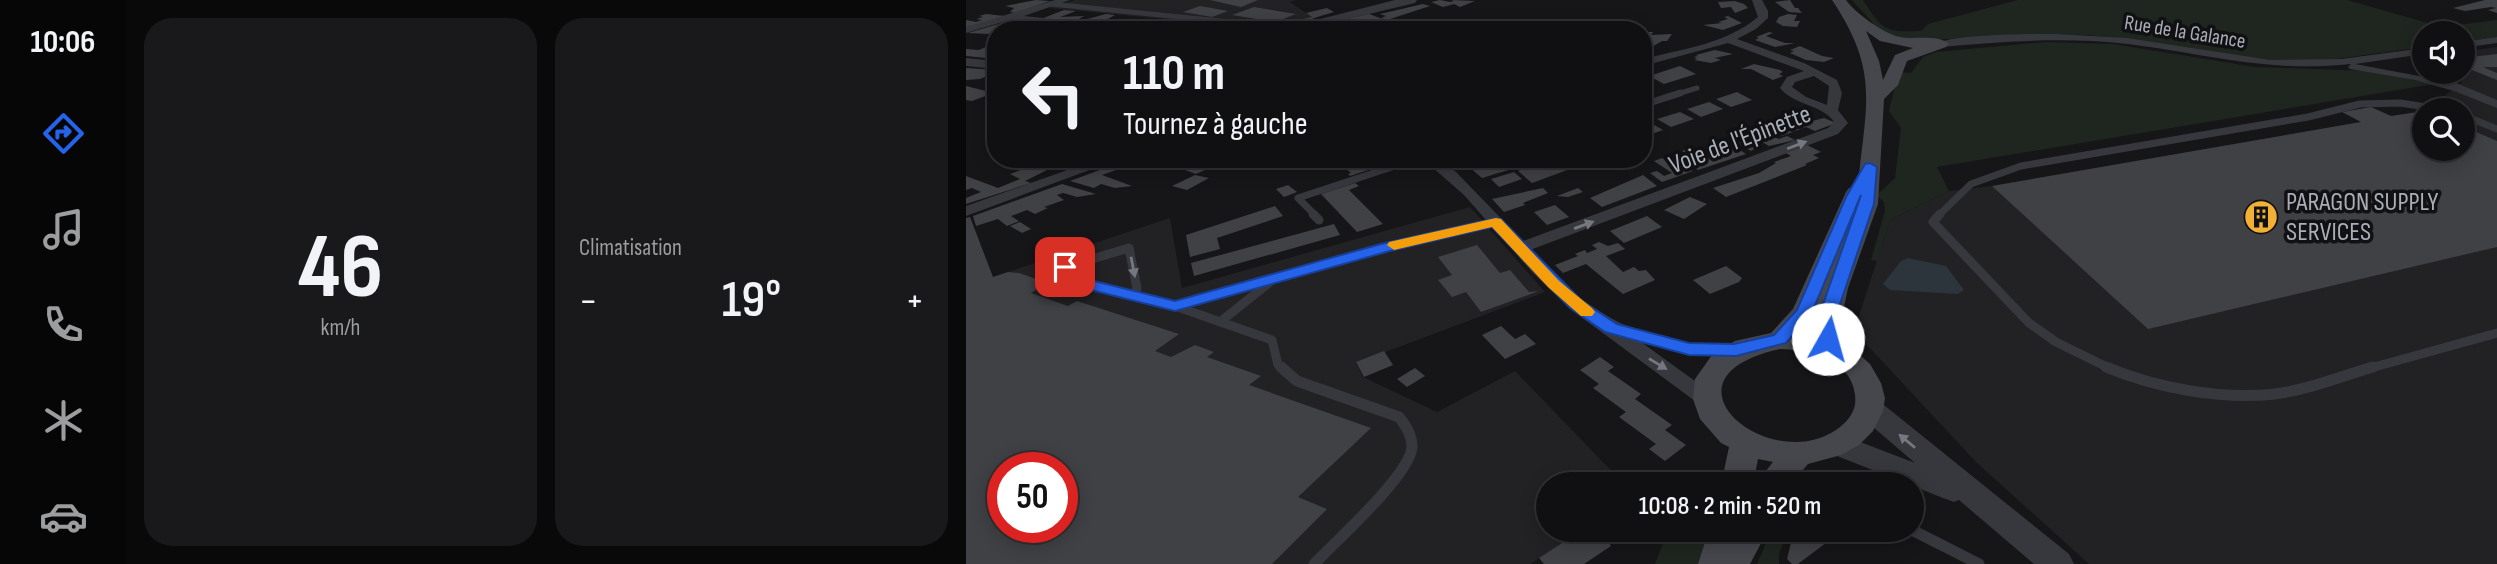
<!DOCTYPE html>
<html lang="fr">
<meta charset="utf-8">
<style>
:root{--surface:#101012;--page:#19191b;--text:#f1f3f6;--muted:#9c9d9f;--line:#303032;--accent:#2563eb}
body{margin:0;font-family:"Sofia Sans Condensed",sans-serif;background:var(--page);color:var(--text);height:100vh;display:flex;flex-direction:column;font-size:26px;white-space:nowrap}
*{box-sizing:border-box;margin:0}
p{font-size:23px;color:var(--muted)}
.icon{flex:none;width:38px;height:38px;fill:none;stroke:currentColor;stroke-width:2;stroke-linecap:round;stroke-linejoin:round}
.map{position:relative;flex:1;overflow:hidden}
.side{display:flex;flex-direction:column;gap:18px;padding:18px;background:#09090a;width:840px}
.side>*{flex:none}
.hud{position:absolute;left:21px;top:21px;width:665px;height:147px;border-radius:28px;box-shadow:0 4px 18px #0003,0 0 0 2px var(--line);background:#101012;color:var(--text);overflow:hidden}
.fabs{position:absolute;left:1446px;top:21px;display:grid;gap:14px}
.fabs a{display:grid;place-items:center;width:63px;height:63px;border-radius:50%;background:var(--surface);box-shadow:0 4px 18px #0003,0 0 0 2px var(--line);font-size:35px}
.speed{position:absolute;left:21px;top:452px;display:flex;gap:14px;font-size:35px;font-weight:700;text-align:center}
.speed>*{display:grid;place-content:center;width:91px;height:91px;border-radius:50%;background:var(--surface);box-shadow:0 4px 18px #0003,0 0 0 2px var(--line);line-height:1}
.speed .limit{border:10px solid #d22;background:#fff;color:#111}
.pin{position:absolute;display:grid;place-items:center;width:60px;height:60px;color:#fff;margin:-30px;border-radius:14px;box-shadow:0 4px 10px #0006}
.me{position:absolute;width:77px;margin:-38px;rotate:7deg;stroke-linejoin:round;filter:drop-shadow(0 0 5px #0008)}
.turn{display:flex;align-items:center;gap:24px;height:147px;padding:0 21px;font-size:32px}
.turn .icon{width:91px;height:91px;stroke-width:2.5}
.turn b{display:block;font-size:49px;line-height:60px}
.big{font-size:52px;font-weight:600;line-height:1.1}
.side .widget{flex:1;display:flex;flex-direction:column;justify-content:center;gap:10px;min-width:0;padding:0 24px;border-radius:28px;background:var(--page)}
.side .dial{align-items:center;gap:0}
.dial b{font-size:91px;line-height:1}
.heat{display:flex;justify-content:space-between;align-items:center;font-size:38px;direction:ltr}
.side .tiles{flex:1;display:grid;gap:18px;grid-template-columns:repeat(2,1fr)}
.trip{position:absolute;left:570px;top:472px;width:388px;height:70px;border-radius:35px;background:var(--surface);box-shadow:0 4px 18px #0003,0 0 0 2px var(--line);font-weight:600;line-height:70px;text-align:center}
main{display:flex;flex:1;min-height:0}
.menu{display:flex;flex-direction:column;width:126px;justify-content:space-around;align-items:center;background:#060607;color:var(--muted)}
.menu .icon{width:49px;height:49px}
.menu .selected{color:var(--accent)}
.menu b{font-size:32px;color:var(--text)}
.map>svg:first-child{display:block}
.built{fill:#222225;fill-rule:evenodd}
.green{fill:#1e261f}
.water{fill:#2c353c}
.building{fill:#404145;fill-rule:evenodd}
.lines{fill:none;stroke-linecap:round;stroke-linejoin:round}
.service-far3{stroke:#37383d;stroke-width:5}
.service-far2{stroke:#37383d;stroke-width:7}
.service-far1{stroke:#37383d;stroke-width:9}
.service{stroke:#37383d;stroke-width:11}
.minor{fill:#37383d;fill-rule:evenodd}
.tertiary{fill:#37383d;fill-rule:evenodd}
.secondary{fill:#45474d;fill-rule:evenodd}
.oneway{fill:#757881}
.route{fill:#2563eb;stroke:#184099;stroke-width:2}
.slow{fill:#f59e0b}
.labels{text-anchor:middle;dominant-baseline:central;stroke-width:7;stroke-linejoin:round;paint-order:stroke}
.far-street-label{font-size:21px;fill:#a8adb8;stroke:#111113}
.street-label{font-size:26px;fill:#a8adb8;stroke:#111113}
.poi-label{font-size:26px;fill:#a8adb8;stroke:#111113;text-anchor:start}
</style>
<main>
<nav class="menu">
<b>10:06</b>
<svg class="icon selected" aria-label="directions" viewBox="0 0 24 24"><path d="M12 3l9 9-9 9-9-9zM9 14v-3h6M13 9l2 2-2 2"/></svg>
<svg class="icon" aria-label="music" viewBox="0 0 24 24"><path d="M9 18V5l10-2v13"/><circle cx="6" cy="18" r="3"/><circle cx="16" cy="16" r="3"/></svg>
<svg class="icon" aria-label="phone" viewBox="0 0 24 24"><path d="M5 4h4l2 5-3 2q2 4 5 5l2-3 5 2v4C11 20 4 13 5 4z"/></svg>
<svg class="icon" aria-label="climate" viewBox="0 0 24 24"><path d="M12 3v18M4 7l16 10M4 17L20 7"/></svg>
<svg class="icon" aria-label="car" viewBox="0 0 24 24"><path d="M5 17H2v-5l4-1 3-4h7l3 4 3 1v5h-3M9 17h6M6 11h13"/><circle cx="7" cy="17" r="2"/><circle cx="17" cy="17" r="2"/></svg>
</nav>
<section class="side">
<div class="tiles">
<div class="widget dial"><b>46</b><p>km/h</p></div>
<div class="widget"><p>Climatisation</p>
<div class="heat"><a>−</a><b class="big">19°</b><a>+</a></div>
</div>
</div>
</section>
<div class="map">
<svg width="1531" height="564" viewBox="0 0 1531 564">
<rect width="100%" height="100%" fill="#161618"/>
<g class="built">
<path d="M109,0H330L324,2L349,19L303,29L83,8Z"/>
<path d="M1531,47V564H1123L1010,462L901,345L891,322L924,220L983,191L1026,186L1458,111V149H1496V110H1461L1496,82L1473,72H1496V52Z"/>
<path d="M504,207L579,292L390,363L397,377L471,412L549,371L659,485H583V530H616L564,564H0V218L27,277L204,218L216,288ZM37,467H96V527H37Z"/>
</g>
<g class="green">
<path d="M886,0H897C917,31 919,32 955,31L962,24L1052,0H1381L1476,27L1531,20V37L1496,42V33H1458V47L1354,61H1315L1278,59L1166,39L1120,35L1072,34L947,41L914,31Z"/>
<path d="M1080,42L1147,44L1289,67L1406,71L1468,84L971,167L983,191L924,220L911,261L905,260L919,211L918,202L911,195L929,178L935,128L923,111L932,72L945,73L957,57L970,52Z"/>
<path d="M702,530H747L733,564H689Z"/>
<path d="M810,535L819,538L813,554V564H791L800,543Z"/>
</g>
<path class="water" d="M942,258L980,266L998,290L992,294L924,290L917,284L935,261Z"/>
<g class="building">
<path d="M70,0L84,1L49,13L44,12L48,8L39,6Z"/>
<path d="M244,0H292L275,7Z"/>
<path d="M474,0L484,2L488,1L485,0L509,1L494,7L488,4L477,7L465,2Z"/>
<path d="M824,0L829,8H832L836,13L823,12L809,2Z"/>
<path d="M1519,0H1531V13L1522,10L1530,8L1525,7L1499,11L1487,8Z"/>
<path d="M769,1L778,4L782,8L769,13L765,7L755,8L752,2Z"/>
<path d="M457,4L464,6L421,20L415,18L420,16L414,14Z"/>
<path d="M234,6L262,11L246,17L217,12Z"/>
<path d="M288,7L330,14L309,22L266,15Z"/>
<path d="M361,8L368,12L335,22L332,20L346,17L340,13Z"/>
<path d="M98,10L110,11L94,17L118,16L108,22L75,19Z"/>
<path d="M20,14L39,16L0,28V20L10,22L16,20L10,19L17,17L13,16Z"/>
<path d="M140,14L149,15L133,24L110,22Z"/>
<path d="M403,14L417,19L409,21L414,23L407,25L402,23L378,29L356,30L349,26Z"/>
<path d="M822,14L831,15L828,21H834L831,27L817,26L810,22L813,17Z"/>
<path d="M762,16L776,23L757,30L737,25L756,23L752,22L762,19L758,17Z"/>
<path d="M188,19L201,20L188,26L208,30L138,24L146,21L178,23Z"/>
<path d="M46,20L61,21L22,34L2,33Z"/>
<path d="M581,20L586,23L560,30H546Z"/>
<path d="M677,32H687L685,35L706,34L701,41H696L684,48L677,47Z"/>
<path d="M803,32L807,33L800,36L819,43H829L809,47L789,40L793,38L790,37Z"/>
<path d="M834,46L856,56L868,58L858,62L840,60L824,53L828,51L824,50Z"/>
<path d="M20,47H28L23,49L30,50V54L20,58L0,56V49L13,50Z"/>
<path d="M749,50L767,54L749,58L755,60L745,63L728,60L731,59L728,57L732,56L730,55Z"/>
<path d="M1531,54V67H1517L1531,73V80L1496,66V58Z"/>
<path d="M788,64L814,70L817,72L813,74L817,76L807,80L785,69H775Z"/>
<path d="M714,66L730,74L698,84L683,76Z"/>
<path d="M0,68L30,70V72L14,79L0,80Z"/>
<path d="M0,86L20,91L30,86V92L6,101L0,100Z"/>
<path d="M771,92L786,100L765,107L750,99Z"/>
<path d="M743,102L757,109L735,117L721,109Z"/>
<path d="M1405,107L1425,116L1458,111V149H1496V126L1531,141V247L1182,329L1026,186L1395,122L1376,112Z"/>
<path d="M714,112L728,119L705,127L691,119Z"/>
<path d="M826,115L842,122L858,118L870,123L849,131L840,127L816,136L807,131L830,123L818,118Z"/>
<path d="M683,122L697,130L677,137V123Z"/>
<path d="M789,129L813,139L821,136L829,140L803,146L796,142L801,140L784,130Z"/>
<path d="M785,138L796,145L785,151L771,143Z"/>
<path d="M839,144L855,152L847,155L853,158L839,164L841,165L760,197L747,188L793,173L810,163L808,162L825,156L818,152Z"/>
<path d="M766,145L780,154L732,170L723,163L730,160L716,151L724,148L736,156Z"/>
<path d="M696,158L707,165L714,163L727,171L696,182L684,173L691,171L698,176L706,173L688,161Z"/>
<path d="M94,159H100L112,166L104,169L86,163Z"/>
<path d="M188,159H212L239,170L230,174Z"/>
<path d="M382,159H409L417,165L384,176L382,174L385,173L373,162Z"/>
<path d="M528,159H537L549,168L516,178L503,167Z"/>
<path d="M544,159H590L604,169L566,183L552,171L557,169Z"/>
<path d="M68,165L81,170L59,181L65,183L0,204V198L15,192L6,188L0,190V176L32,188L54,179L44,174Z"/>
<path d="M142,167L150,170L136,175L166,186L149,188L135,184L128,188L104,181Z"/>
<path d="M548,172L556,179L533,187L525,179Z"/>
<path d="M229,175L243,178L221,190L206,186Z"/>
<path d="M677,175L691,186L636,207L624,198Z"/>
<path d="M389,183L393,186L383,190L417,224L391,232L355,194Z"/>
<path d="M96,184L130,194L111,197L94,192L97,193L91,195L98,200L78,207L82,208L69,214L61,210L45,216L53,221L41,226L32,219L10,226L7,216Z"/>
<path d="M322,185L331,192L318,197L310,189Z"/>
<path d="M577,188L582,193L557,203L559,205L538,212L526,199Z"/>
<path d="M612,188L617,192L602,197L591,196Z"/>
<path d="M724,197L741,204L718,219L698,210Z"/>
<path d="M589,205L603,217L581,225L568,212Z"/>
<path d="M309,206L317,216L251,238L254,249L224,257L220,235Z"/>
<path d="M681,216L696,227L658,243L644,231Z"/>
<path d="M4,217L27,277L42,272L53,273L82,283L65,293L102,306L111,301L213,334L189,351L205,357L229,345L248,352L241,357L295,376L283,385L405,428L332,497L361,509L306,564H0V218ZM37,467H96V527H37Z"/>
<path d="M54,222L65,229L56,233L44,226Z"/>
<path d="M368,224L374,235L228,276L225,263Z"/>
<path d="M633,242L642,246L652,243L659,249L640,256L657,272L668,267L673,271L680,270L689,280L657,294L620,264L597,273L589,265L612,256L609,254L619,250L621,253L631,249L626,245Z"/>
<path d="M511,245L534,273L544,270L563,292L573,291L515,312L500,292L486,297L472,280L486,275L472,257Z"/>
<path d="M760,266L776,278L773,282L744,294L727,280Z"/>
<path d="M535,326L549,339L559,334L570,344L539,359L516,335Z"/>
<path d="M418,351L427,365L398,377L390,362Z"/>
<path d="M634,357L648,367L642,371L675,394L669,399L706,425L699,430L720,445L699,461L683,449L690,444L653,417L660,412L627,388L633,384L614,370Z"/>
<path d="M449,368L459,376L441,387L431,379Z"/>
<path d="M616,530H661L643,543L645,546L618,564H578L573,558Z"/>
<path d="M833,530H877L832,564H826L821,559L827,535Z"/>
</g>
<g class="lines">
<g class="service-far3">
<path d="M85,4L314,27L318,30"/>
<path d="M708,95L731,88"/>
</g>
<g class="service-far2">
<path d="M677,105L714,93"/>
<path d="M1496,115L1531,129"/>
<path d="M618,159L620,161"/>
<path d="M349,215L332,198L450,159"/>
<path d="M973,215L1005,184L1055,166L1342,117L1394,104L1434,103L1480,110"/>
</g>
<g class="service-far1">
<path d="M347,214L353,220"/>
<path d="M974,214L967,222L1063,323L1090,342L1145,369"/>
<path d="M168,294L171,288L163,248L99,267L100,277L107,280L209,306L306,340L312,365L317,369"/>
<path d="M209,306L420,247L530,222"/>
<path d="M254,322L304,282"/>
<path d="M1401,369L1531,333"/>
</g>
<g class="service">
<path d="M315,367L331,381L433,417C440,426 446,435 446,447C444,475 370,541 348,564"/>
<path d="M1140,367C1190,388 1255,400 1309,394C1341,390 1376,376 1407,367"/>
<path d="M946,530L1013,564"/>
</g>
<g class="minor">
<path d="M89,0H104L58,16L166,27L171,30H134L43,20L0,33V27Z"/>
<path d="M786,0H796L802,11V18L790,29L771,39L838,63L871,80L876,93L872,110L882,123L872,134L564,250C611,301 652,333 723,343C741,345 759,341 777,346L780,350L777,354L770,356L723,355L675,342L747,394L750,399L747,404L740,406L733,404L603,308L566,272L498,195L457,159H473L490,172L557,241L862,128L868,122C856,104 829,106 814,88L821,77L838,71L762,43L677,66V59C716,49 760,44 792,17ZM848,76L863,86L861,105L840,97L826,87L829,82Z"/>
<path d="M585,24L589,25V29L567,30Z"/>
<path d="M1091,34L1161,38L1304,60L1375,59L1458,48V54L1389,64L1490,83L1531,100V108L1488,91L1449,80L1384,69L1382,67L1385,64C1302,73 1242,54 1162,44C1100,37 1037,41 975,47L970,44C985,34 1068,34 1091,34Z"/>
<path d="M1531,37V43L1496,48V42Z"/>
<path d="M132,159H153L0,216V206Z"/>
</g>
<g class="tertiary">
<path d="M429,0H451L449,3L336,30H311Z"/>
<path d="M0,58L30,61V69L0,66Z"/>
<path d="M903,398L913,401L1103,554L1108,564H1068L993,500L988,502L977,498L861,452L857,444L861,436L871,433L949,463L893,415L889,408L893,401Z"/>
</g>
<g class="secondary">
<path d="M866,0H880C888,12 918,34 934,37C948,40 972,34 983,44L980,47L941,61L932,85L918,99L912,204L882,288L875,321L877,340L904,364L915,383L919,398L917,411L907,431L893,445L875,455L842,464L824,485H789L807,462L792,459L787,485H755L763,447L755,443L734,419L727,399L729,379L746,355L769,341L805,333L827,309L880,192L883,188L892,186C899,106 915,73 866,0ZM900,31L914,41L947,48L929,55L917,80L913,61ZM850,314L849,336L835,333ZM814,349C844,350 885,359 889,395C891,409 884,419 874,427C807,480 681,378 814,349Z"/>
<path d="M743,530H802L784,564H732Z"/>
</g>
</g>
<defs><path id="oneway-solid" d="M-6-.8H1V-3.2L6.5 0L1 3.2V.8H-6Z" transform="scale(1.75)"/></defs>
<g class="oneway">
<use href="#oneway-solid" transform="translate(831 145) rotate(-21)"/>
<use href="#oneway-solid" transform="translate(618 225) rotate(-20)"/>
<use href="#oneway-solid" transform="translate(167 267) rotate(79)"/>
<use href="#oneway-solid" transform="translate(692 364) rotate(31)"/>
<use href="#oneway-solid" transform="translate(941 441) rotate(-140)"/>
</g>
<path class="route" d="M904,163L911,167L908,204L870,316L871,339L862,345L853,339V316L895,195L845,315L820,343L770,356L723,355L639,332L604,308L526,227L424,251L209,311L101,284L92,277V267L99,262L105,264L108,275L112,277L209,301L415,244L530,218L535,219L616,301L651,324L723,343L768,344L808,335L831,310L880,197L899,164Z"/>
<path class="slow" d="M530,218L535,219L593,281L626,308L629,312L626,316H615L582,287L526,227L428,250L421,245L423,242Z"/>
<defs>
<g id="building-disc" transform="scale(1.75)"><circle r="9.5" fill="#f2b134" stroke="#111113"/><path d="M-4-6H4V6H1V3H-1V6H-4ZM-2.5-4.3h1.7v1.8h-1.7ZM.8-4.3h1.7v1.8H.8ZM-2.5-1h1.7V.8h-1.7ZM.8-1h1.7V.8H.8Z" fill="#111"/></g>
</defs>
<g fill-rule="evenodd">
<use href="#building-disc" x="1295" y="217"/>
</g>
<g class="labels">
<g class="far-street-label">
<text transform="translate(1219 32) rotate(9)">Rue de la Galance</text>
</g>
<g class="street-label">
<text transform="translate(774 140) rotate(-21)">Voie de l'Épinette</text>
</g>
<g class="poi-label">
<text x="1320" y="202">PARAGON SUPPLY<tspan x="1320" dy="30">SERVICES</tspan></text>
</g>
</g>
</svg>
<div class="fabs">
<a><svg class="icon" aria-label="sound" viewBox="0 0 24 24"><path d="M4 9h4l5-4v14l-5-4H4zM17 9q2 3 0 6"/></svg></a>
<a><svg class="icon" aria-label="search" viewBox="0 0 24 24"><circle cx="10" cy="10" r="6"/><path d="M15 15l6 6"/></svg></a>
</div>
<div class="speed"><div class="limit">50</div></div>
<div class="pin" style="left:99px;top:267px;background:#d93025"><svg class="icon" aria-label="arrive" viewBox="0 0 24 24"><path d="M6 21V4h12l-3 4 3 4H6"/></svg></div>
<svg class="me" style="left:862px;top:339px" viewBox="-20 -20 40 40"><circle r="19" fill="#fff"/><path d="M0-13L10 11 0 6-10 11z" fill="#2563eb"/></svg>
<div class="trip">10:08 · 2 min · 520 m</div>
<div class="hud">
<div class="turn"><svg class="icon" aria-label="left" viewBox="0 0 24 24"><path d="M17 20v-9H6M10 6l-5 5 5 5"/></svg><div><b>110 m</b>Tournez à gauche</div></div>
</div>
</div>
</main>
